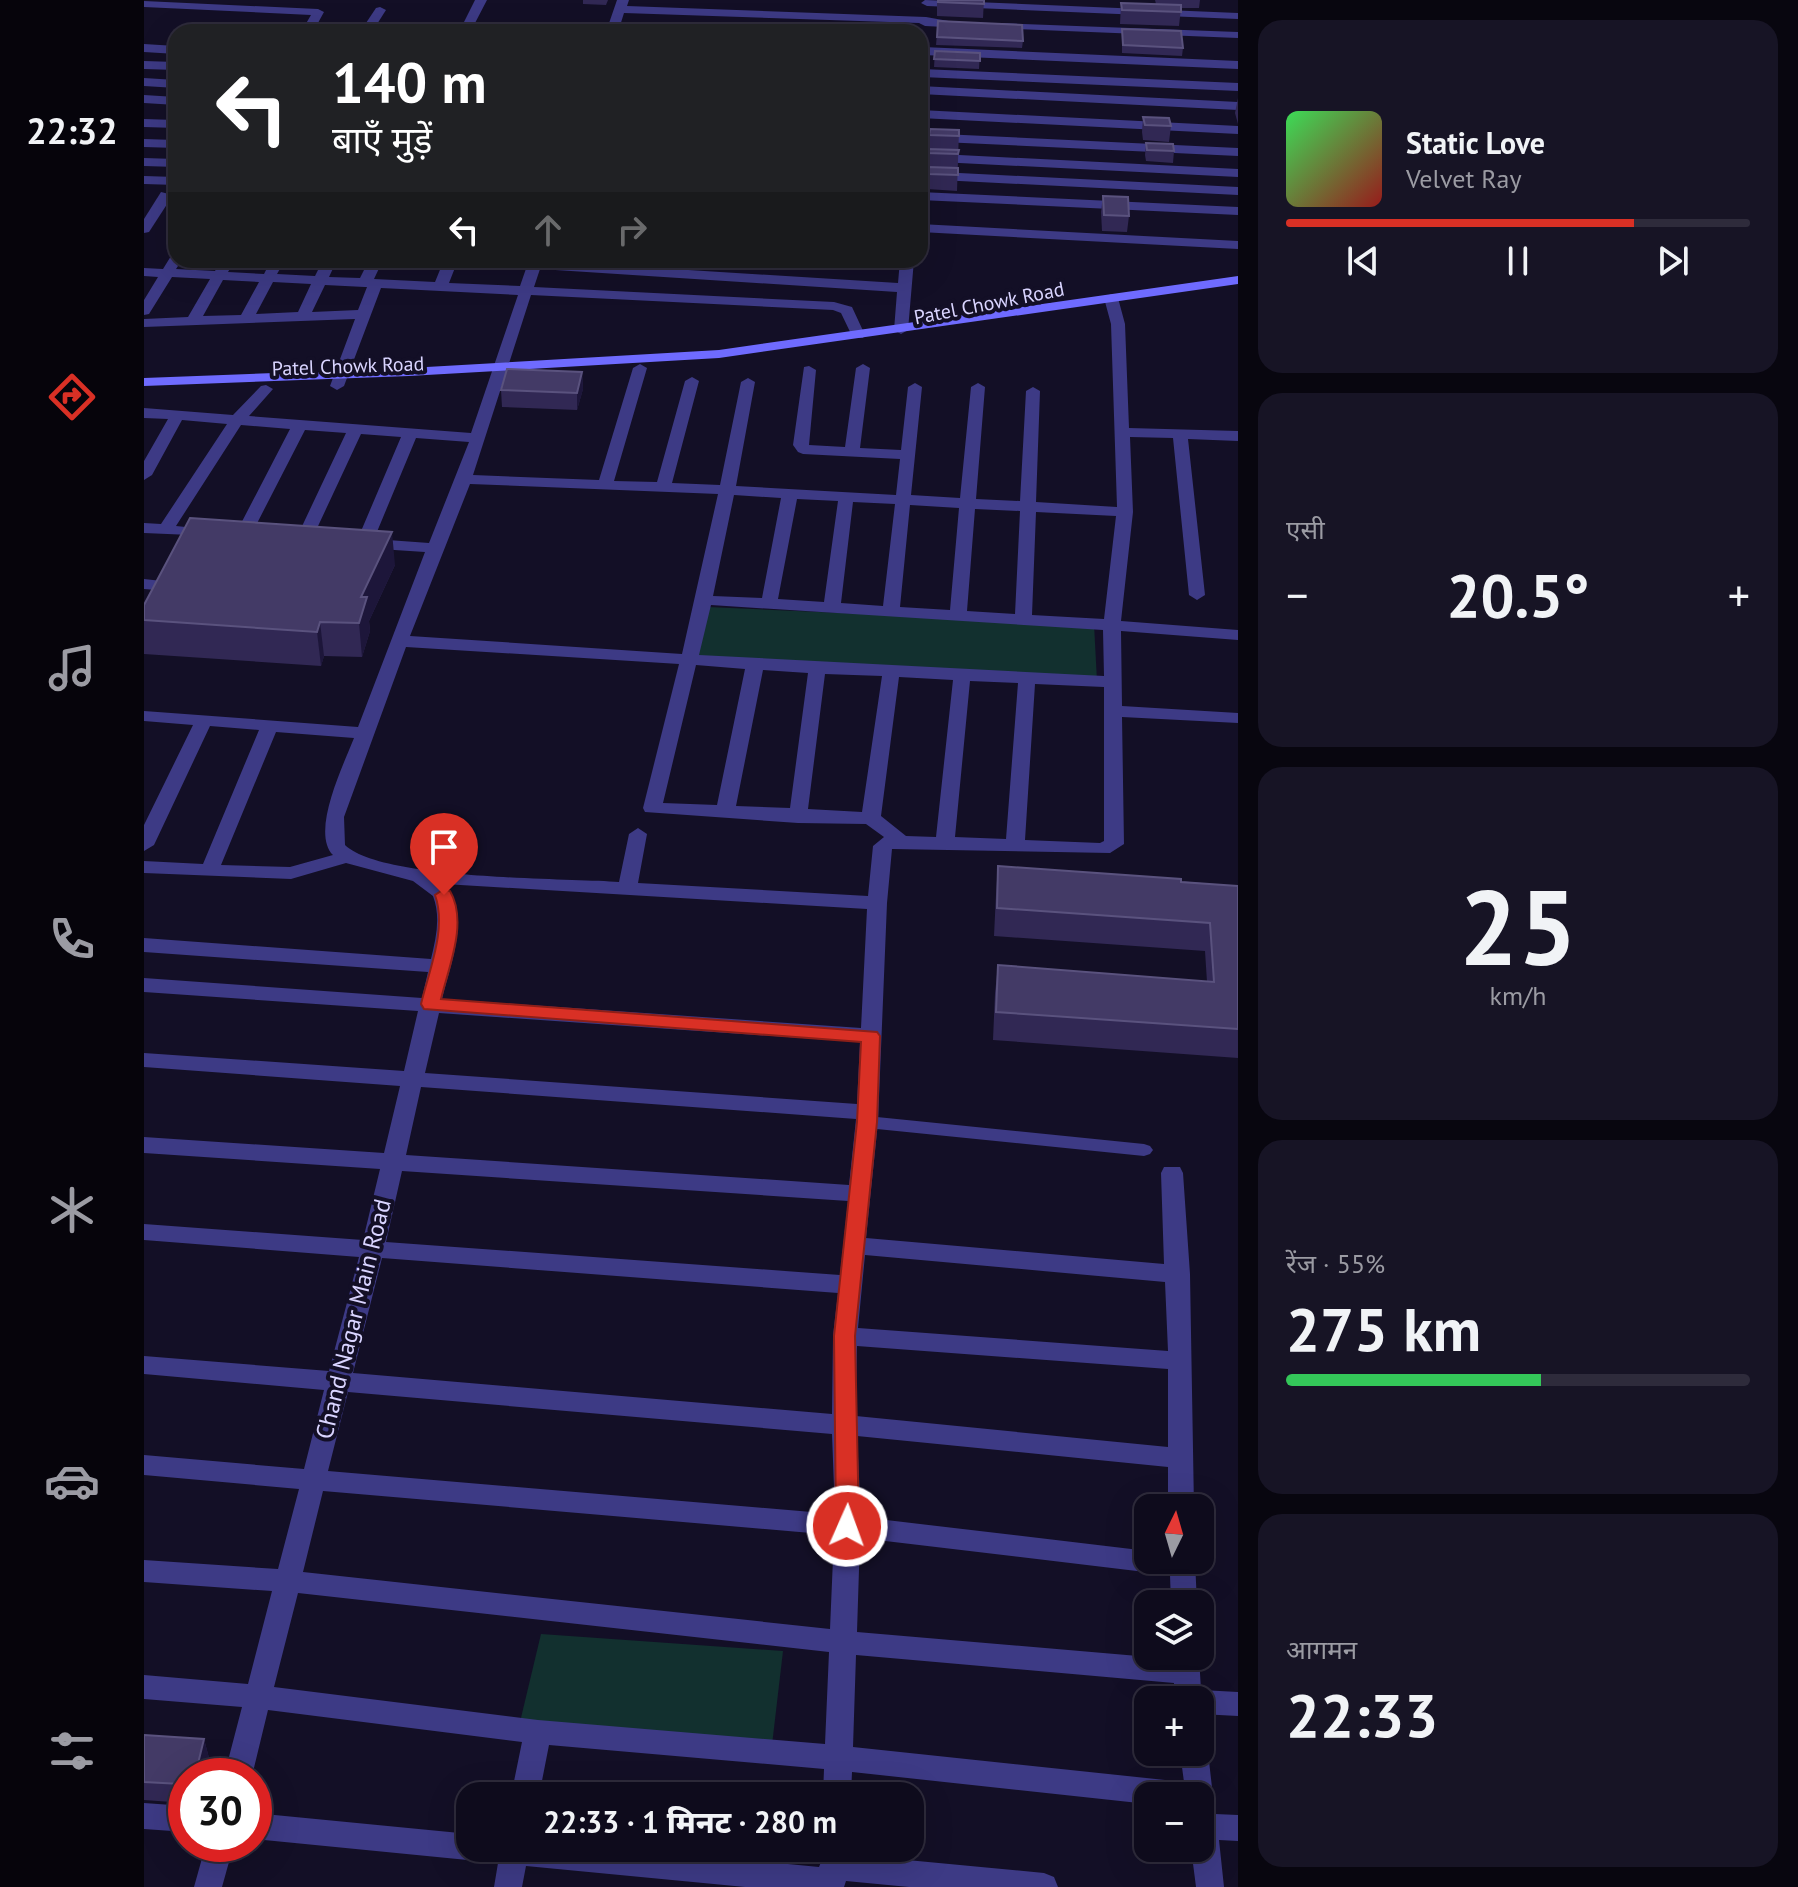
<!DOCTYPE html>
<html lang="hi">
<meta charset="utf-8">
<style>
:root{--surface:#0e0b1c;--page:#171425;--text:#f1f3f6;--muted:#9b9ba3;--line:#2e2b3b;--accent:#d93025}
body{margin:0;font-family:"PT Sans","Noto Sans Devanagari",sans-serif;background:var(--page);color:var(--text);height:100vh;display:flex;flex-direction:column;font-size:30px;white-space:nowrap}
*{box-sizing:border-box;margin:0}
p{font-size:26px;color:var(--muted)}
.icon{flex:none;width:44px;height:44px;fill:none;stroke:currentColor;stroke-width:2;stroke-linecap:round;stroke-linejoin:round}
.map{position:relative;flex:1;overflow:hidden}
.side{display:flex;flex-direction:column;gap:20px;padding:20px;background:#08060f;width:560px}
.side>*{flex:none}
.banner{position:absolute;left:24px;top:24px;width:760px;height:244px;border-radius:24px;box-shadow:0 8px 32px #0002,0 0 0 2px var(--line);background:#202124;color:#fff;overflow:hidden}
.needle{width:52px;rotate:5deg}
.fabs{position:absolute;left:990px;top:1494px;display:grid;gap:16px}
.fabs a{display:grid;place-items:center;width:80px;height:80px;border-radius:16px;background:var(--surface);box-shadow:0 8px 32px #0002,0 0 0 2px var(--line);font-size:40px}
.speed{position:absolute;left:24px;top:1758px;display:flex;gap:16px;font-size:40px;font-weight:700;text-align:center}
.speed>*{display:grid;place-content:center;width:104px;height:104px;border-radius:50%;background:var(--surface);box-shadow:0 8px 32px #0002,0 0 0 2px var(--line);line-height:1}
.speed .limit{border:12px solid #d22;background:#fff;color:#111}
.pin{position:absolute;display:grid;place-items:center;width:68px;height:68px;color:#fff;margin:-82px -34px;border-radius:50% 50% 50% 0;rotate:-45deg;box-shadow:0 0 8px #0007}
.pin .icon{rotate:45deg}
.me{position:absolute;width:88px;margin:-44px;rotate:2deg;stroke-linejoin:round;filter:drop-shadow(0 0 6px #0008)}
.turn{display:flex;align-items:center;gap:28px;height:168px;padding:0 32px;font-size:36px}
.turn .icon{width:104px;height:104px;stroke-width:2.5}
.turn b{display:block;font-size:56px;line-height:68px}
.lanes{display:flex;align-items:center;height:76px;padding:0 32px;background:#0003;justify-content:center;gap:40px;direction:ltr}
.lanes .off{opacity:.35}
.big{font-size:60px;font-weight:800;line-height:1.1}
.side .tile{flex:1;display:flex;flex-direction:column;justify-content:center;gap:12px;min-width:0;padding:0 28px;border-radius:24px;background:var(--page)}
.side .dial{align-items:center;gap:0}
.dial b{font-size:104px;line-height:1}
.song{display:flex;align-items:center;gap:24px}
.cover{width:96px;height:96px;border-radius:12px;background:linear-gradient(135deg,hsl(130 70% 55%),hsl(0 70% 35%))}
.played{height:8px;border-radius:4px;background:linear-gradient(90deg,var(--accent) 75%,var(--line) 75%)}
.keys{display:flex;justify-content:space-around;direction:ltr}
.heat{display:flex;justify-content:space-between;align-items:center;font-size:44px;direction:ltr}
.charge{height:12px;border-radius:6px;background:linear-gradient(90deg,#34c759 55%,var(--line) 0)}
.trip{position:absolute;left:312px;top:1782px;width:468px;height:80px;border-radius:24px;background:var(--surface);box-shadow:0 8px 32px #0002,0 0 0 2px var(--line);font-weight:800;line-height:80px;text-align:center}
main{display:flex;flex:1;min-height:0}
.tab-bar{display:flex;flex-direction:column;width:144px;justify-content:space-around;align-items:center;background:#06040b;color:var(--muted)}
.tab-bar .icon{width:56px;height:56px}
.tab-bar .selected{color:var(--accent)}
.tab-bar b{font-size:36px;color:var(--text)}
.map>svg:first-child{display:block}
.green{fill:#12302f}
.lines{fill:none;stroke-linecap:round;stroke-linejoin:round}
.lane{fill:#3d3a85;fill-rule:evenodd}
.street{fill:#3d3a85;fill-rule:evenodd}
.secondary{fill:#6f6bff;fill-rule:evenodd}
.wall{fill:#312854}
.shaded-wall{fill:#1d163a}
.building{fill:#433a66;stroke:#5a527e;stroke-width:2}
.route{fill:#d93025;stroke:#8d1f18;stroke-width:2}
.labels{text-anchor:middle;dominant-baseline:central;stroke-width:8;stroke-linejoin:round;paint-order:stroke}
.far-street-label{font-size:20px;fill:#d9d4ff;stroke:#130f26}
.street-label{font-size:24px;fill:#d9d4ff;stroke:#130f26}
</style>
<main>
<nav class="tab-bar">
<b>22:32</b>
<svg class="icon selected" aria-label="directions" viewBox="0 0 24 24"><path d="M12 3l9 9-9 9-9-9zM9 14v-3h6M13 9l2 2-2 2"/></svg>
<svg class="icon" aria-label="music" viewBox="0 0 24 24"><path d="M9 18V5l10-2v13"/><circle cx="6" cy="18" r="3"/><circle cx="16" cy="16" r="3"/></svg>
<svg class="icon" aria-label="phone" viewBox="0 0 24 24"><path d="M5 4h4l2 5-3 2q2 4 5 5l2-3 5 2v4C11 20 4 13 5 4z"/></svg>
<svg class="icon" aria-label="climate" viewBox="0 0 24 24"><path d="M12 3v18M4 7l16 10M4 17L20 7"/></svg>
<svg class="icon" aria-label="car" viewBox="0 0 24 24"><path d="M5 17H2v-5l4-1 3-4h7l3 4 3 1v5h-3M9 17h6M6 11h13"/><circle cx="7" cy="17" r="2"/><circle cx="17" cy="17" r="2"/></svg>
<svg class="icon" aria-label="filters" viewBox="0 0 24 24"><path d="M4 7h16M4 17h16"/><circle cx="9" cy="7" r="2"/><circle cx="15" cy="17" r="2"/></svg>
</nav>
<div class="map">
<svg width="1094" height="1887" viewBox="0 0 1094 1887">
<rect width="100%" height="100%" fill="#130f26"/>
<g class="green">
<path d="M564,607L950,624L953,681L553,662Z"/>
<path d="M397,1634L639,1651L628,1745L376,1722Z"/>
</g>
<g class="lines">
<path class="lane" d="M723,1116L1000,1144L1006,1146L1009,1150L1006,1154L1000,1156L723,1128L717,1126L714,1122L717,1118Z"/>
<g class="street">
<path d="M331,0H343L330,25L441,29L447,32H315Z"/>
<path d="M473,0H485L483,6L782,17L827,25L821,28L781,26L775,23L480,13L474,32H462Z"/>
<path d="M781,0L1094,13V19L783,6L777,3Z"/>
<path d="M0,1L174,9L180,12L169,32H157L167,15L0,7Z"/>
<path d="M236,7L242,10L228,32H216L232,8Z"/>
<path d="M853,23L1094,32V38L849,28V24Z"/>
<path d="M0,44L32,46V54L0,52Z"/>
<path d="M779,47L1094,61V69L779,55L776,54Z"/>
<path d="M0,61L32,62V70L0,69Z"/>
<path d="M778,69L1094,83V91L778,77Z"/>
<path d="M0,78L32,80V88L0,86Z"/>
<path d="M776,86L1094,102V110L776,94Z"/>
<path d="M0,95L32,97V105L0,103Z"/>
<path d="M776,110L1094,126V134L776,118Z"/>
<path d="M0,119L32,120V128L0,127Z"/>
<path d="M776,133L1094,148V156L776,141Z"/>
<path d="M0,139L32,140V148L0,147Z"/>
<path d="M776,153L1094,169V177L776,161Z"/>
<path d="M0,158L32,159V167L0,166Z"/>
<path d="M776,171L1094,187V195L776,179Z"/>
<path d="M0,176L32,177V185L0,184Z"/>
<path d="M17,192L29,195L5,232L0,233V219Z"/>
<path d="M776,192L1094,207V215L776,200Z"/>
<path d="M776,224L1094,241V249L776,232Z"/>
<path d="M32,255V260H38L32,269L71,271L77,260H91L84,272L120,274L127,260H141L133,274L171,276L179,260H193L185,277L216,278L225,260H239L230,279L291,282L300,260H314L305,283L376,286L385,260L754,283L756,260H770L764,330L757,334L750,330L753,292L396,269L390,287L690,302L708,307L721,335L719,338H709L697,313L689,310L387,295L329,475L455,480L489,368L496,364L503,368L470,481L513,482L541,381L548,377L555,381L528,483L576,485L597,382L604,378L611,382L592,486L752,495L756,459L659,454L654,452L649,445L660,367L665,366L672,370L665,445L701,447L712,368L719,364L726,368L716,448L757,450L764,387L771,383L778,387L767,495L816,498L827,387L834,383L841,387L832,499L876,501L882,391L889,387L896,391L892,502L973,507L967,324L960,298L967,294L974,298L981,324L985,428L1094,431V441L1044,439L1061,595L1053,600L1045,595L1029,438L986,437L989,512L977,621L1094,630V640L977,631L978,706L1094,713V723L978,717L980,844L966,853L748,849L743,903L734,1122L722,1238L1020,1264L1017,1173L1020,1167H1036L1039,1173L1046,1274L1050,1508H1024V1467L713,1436L717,1517L1004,1551V1560H1051L1053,1604H1027L1026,1575L716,1538L713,1632L1029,1659V1656H1055L1057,1690L1094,1692V1716L1056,1714V1700H1030V1683L712,1655L709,1747L1040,1782L1036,1752H1056V1742L1060,1743L1064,1752L1071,1814L1094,1815V1841L1075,1840L1080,1887H1052L1047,1848H1056V1796H1004V1804L708,1772L707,1796H679L680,1769L405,1745L395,1796H367L378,1742L124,1710L108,1776H80L98,1707L0,1699V1675L104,1684L128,1591L0,1582V1560L134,1569L155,1489L0,1475V1455L160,1469L180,1390L0,1374V1356L185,1371L215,1257L0,1240V1224L219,1240L236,1169L0,1153V1137L240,1153L256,1086L0,1067V1053L260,1071L274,1011L0,992V978L278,998L284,972L0,952V938L287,959C292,938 297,917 289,896L269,881L202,863L147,879L0,873V861L59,864L115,730L66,726L10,845L0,851V825L49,725L0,721V711L214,727L281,552L220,548L212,543L257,437L217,434L168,539L160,544L154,542L152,539L202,433L161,430L107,535L99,540L93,538L91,535L146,429L97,425L32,526L70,530V536L0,533V523L17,524L83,424L38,420L8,475L0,480V461L24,419L0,418V408L89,415L117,386L122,385L129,389L105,416L327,433L374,295L237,288L200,386L193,390L186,386L211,319L0,327V319L44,317L66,279L28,277L5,314L0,315V300L14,277L0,276V268L19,269L27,256ZM79,280L115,282L97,315L59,316ZM129,282L167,284L154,312L112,314ZM181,285L221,287H223L214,310L168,312ZM272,438L325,442L285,543L230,539ZM326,484L574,494L538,654L266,636ZM590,495L637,498L618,598L569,596ZM653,499L694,501L680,602L634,599ZM709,502L751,504L739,606L697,603ZM766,505L815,508L806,610L756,607ZM831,509L876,511L871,614L823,611ZM892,512L972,516L960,619L888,615ZM567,605L959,630L960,676L555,655ZM262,647L535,664L499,808L501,812L654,823L722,824L740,837L729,846L724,896L494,883L503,834L494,828L485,834L475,882C418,878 237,880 201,845L200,817ZM552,665L601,669L573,805L519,803ZM619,670L664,673L646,808L592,806ZM681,674L738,676L718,812L664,809ZM755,677L809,680L792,837L762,836L737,816ZM826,681L874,683L862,839L811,837ZM891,684L960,687V841L956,843L881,840ZM132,732L210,738C200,764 166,832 189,855L146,867L77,865ZM300,884L723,909L717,1028L298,999C306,964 328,915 300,884ZM295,1013L716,1042L713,1104L281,1073ZM277,1087L712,1119L705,1185L262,1155ZM258,1171L704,1201L696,1275L242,1242ZM721,1255L1021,1282L1024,1351L714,1328ZM238,1258L694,1293L689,1336L688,1414L209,1373ZM713,1346L1024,1369V1447L712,1416ZM204,1392L688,1434L691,1514L184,1471ZM179,1491L690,1535L686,1629L159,1572ZM154,1593L685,1652L681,1744L394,1720L130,1687Z"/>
<path d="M0,579L18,581L20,585L12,590L0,589Z"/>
<path d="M0,1803L42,1806V1832L0,1829Z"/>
<path d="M110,1813L326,1834V1848H475L675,1867L679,1857L689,1853L900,1873L910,1877L914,1887H765L702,1881L700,1887H601L382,1866L378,1887H350L354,1863L110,1839Z"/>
<path d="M62,1844H90L78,1887H50Z"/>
</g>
<path class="secondary" d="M1094,276V284L575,358L265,376L0,386V378L265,368L575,350Z"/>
</g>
<g class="wall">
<path d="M439,0H464L462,5L439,4Z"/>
<path d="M793,0H840L839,18L793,16Z"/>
<path d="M1011,0H1056L1055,8H1037L1035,26L976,24L977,3L1012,4Z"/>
<path d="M794,21L879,41L878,48L792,45Z"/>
<path d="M978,29L1039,48L1038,56L978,53Z"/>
<path d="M791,51L836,53L835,69L790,67Z"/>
<path d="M1094,98V124L1091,113Z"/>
<path d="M999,117L1027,126L1025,142L999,140L998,132Z"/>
<path d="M786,129L815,130L813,191L783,189L784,168H782Z"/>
<path d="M1002,143L1030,151L1029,163L1002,161L1001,155Z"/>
<path d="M959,196L985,216L983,232L958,231L957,212Z"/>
<path d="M438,372L439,389L433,410L358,407L357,390Z"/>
<path d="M251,565L225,621L226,631L218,657L180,656L177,666L0,654V605Z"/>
<path d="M854,866L1094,886V1058L849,1040L851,993L854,965L1063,982L1061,951L850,936L852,894Z"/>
<path d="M0,1735L60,1739L65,1758L42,1776V1803L0,1800Z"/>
</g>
<g class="shaded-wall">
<path d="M438,372L439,389L433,410V393Z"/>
<path d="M248,532L251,565L225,621L226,631L218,657L215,623L217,597Z"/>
<path d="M176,622L180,656L177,666L173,632Z"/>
<path d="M60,1739L65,1758L60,1776H51Z"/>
</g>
<g class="building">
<path d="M794,0H840V4L794,2Z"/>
<path d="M977,3L1037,5V12L978,10Z"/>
<path d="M794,21L878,25L879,41L793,37Z"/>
<path d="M978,29L1037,31L1039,48L979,45Z"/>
<path d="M791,51L836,53V61L790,59Z"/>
<path d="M999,117L1025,118L1027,126L1001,125Z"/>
<path d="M786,129L815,130V136L785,135Z"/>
<path d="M1002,143L1029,144L1030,151L1003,150Z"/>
<path d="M784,149L815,150L814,154L783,153Z"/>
<path d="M784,167L814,168V175L784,174Z"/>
<path d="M959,196L984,197L985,216L960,215Z"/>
<path d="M363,369L438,372L433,393L357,390Z"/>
<path d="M46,518L248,532L217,597H223L215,623L176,622L173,632L0,620V605Z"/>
<path d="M854,866L1037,879V882L1094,886V1029L852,1012L854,965L1070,982L1066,923L853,908Z"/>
<path d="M0,1735L60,1739L51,1776H42V1789L40,1788L37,1784L0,1782Z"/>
</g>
<path class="route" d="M300,889L306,891C324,922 305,966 297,999L733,1032L736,1036L733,1122L711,1336L715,1526L712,1533L703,1536L695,1533L692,1526L690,1336L713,1122L717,1042L280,1009L277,1004C285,970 303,929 291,895Z"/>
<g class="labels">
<g class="far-street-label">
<text transform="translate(845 303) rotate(-11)">Patel Chowk Road</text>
<text transform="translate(204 366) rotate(-2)">Patel Chowk Road</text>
</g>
<g class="street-label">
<text transform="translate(209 1319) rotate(-76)">Chand Nagar Main Road</text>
</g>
</g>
</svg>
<div class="fabs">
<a><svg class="needle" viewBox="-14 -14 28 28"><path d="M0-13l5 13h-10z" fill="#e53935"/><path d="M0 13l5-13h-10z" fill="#9b9ba3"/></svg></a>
<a><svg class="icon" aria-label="layers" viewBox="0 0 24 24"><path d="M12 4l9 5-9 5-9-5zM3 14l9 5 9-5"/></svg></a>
<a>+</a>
<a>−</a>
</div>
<div class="speed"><div class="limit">30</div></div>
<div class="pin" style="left:300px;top:895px;background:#d93025"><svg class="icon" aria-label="arrive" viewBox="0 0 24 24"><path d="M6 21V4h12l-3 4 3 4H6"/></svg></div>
<svg class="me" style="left:703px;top:1526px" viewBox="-20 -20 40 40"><circle r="17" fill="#d93025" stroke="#fff" stroke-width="3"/><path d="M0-11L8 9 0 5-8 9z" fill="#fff"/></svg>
<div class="trip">22:33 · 1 मिनट · 280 m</div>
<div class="banner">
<div class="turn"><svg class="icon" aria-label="left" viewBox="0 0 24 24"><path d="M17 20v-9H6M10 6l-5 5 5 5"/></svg><div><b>140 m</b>बाएँ मुड़ें</div></div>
<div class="lanes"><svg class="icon" aria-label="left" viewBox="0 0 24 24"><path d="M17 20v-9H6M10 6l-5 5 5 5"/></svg><svg class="icon off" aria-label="ahead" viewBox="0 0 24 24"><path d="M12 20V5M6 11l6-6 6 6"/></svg><svg class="icon off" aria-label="right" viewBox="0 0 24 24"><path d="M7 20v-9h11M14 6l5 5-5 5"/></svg></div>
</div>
</div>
<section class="side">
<div class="tile">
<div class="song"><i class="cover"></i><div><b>Static Love</b><p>Velvet Ray</p></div></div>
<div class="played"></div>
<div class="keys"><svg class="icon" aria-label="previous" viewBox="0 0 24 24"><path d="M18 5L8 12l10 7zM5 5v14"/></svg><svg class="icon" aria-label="pause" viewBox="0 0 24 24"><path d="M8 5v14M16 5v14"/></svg><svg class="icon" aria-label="next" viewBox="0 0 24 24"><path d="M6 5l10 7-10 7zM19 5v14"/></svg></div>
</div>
<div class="tile"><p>एसी</p>
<div class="heat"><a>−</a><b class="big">20.5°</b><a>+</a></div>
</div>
<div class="tile dial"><b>25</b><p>km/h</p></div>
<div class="tile"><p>रेंज · 55%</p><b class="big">275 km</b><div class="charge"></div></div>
<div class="tile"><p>आगमन</p><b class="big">22:33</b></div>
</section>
</main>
